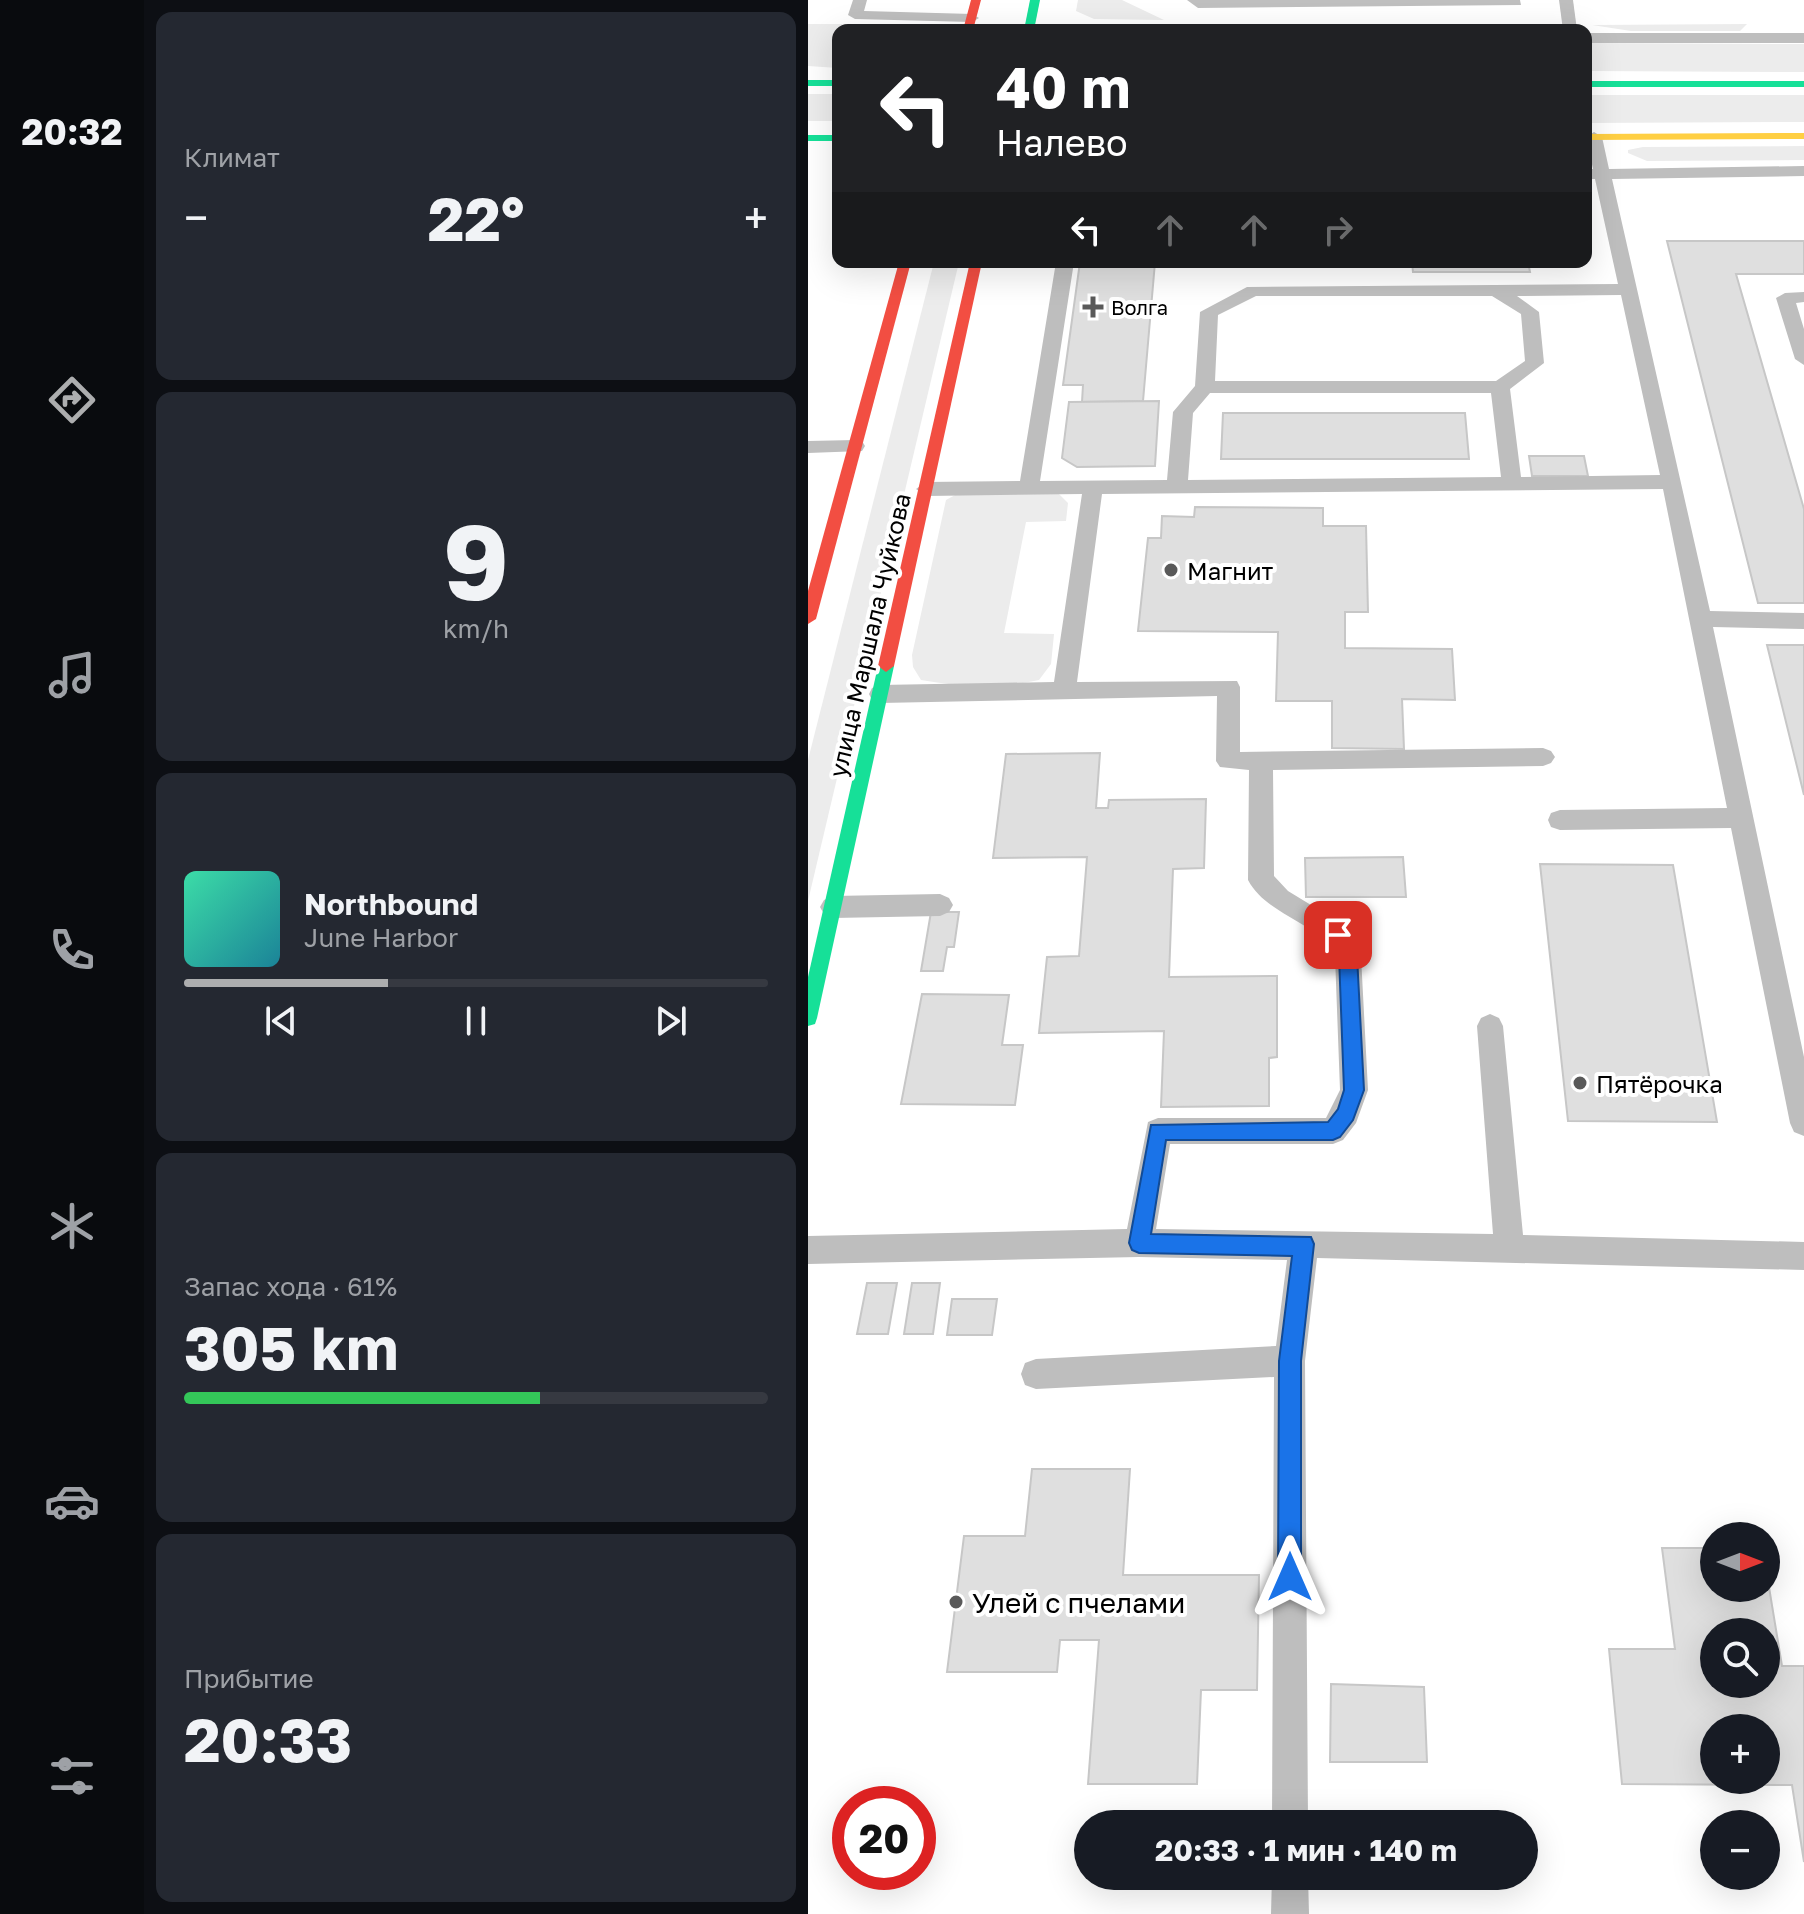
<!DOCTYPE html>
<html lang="ru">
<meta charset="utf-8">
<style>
:root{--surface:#171b24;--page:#242831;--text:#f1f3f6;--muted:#9ea1a6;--line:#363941;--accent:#adaeaf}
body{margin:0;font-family:"Golos Text",sans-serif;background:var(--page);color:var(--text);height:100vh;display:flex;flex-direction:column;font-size:30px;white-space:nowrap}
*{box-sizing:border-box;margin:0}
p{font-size:26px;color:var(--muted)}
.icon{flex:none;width:44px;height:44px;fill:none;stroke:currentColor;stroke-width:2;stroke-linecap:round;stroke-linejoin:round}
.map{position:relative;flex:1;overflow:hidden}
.panel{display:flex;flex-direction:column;gap:12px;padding:12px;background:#0d0f14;width:664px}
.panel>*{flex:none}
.guide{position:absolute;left:24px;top:24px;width:760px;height:244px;border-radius:16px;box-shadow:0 8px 32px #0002;background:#202124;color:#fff;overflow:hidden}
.needle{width:52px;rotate:90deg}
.controls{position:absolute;left:892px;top:1522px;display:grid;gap:16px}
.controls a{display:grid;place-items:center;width:80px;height:80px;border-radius:50%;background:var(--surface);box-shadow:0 8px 32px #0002;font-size:40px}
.speed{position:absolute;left:24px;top:1786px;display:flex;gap:16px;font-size:40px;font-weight:700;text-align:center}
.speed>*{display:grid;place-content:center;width:104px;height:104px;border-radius:50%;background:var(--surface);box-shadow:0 8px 32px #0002;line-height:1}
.speed .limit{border:12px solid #d22;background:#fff;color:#111}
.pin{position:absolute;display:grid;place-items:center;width:68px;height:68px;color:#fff;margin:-34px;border-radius:16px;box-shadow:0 4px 12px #0006}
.me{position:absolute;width:88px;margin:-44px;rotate:0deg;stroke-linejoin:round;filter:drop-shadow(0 0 6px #0008)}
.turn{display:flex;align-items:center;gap:28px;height:168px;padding:0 32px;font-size:36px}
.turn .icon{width:104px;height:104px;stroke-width:2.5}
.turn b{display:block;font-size:56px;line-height:68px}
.lanes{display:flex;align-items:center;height:76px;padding:0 32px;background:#0003;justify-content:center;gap:40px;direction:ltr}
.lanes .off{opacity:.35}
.big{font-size:60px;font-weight:700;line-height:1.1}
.panel .widget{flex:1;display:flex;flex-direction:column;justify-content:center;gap:12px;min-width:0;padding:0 28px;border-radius:16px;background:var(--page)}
.panel .dial{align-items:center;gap:0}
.dial b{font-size:104px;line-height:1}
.song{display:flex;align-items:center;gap:24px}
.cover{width:96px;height:96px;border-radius:12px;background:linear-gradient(135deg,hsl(160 70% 55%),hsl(190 70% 35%))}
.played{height:8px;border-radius:4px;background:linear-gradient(90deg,var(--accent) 35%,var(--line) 35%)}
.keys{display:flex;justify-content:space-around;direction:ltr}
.heat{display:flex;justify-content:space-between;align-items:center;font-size:44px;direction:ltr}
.charge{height:12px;border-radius:6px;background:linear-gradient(90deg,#34c759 61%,var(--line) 0)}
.trip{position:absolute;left:266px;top:1810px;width:464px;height:80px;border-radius:40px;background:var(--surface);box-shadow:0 8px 32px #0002;font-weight:700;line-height:80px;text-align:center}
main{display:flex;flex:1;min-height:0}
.dock{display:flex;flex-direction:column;width:144px;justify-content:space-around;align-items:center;background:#090b0e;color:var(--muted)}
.dock .icon{width:56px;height:56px}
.dock .selected{color:var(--accent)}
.dock b{font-size:36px;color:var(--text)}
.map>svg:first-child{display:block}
.green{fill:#ececec}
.water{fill:#bfbfbf}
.building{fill:#dfdfdf;stroke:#c7c7c7;stroke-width:2;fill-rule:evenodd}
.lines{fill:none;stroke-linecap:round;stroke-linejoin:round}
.lane{fill:#bebebe;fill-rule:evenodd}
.fast{fill:#16e098;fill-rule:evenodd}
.slow{fill:#ffcf43;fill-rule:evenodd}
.jam{fill:#f24e42;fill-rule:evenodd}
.route{fill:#1a73e8;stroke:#114b97;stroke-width:2}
.poi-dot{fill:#595959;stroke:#fff;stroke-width:3}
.labels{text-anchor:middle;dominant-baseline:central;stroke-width:8;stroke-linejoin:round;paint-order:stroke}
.far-poi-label{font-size:20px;fill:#000;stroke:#fff;text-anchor:start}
.poi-label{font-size:24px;fill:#000;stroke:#fff;text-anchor:start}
.street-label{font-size:24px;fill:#000;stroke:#fff}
.near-poi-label{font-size:28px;fill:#000;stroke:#fff;text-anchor:start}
</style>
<main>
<nav class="dock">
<b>20:32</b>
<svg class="icon selected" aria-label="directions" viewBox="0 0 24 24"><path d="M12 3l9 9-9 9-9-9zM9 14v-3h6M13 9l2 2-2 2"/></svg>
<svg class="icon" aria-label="music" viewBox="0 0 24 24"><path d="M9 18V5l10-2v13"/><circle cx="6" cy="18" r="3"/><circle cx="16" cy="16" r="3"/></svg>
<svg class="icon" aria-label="phone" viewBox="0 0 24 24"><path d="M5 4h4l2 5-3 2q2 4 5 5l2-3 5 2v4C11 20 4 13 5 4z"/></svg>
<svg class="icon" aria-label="climate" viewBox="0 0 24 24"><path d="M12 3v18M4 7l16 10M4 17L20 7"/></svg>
<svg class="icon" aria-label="car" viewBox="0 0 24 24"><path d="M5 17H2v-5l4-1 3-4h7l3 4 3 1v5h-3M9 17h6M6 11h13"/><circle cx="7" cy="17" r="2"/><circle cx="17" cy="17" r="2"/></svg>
<svg class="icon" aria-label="filters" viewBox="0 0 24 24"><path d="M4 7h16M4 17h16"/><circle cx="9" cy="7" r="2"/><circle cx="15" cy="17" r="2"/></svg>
</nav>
<section class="panel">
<div class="widget"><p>Климат</p>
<div class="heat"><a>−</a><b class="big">22°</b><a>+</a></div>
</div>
<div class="widget dial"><b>9</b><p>km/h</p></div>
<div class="widget">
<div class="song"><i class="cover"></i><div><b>Northbound</b><p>June Harbor</p></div></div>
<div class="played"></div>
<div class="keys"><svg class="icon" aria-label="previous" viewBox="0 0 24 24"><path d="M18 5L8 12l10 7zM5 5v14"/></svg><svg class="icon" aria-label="pause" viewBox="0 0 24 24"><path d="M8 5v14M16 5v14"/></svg><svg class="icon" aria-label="next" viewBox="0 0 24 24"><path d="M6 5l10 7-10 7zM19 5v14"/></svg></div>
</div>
<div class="widget"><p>Запас хода · 61%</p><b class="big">305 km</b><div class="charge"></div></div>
<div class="widget"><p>Прибытие</p><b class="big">20:33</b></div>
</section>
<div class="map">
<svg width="996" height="1914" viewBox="0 0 996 1914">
<rect width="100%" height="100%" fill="#fff"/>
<g class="green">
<path d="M270,0H314L356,20L286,19L268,11Z"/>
<path d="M0,24H43V30H30V68L0,66Z"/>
<path d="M939,24L932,31H823L784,25Z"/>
<path d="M778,43L996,44V72L778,71Z"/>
<rect x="0" y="94" width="30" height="27"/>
<path d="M778,95H996V122L778,123Z"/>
<path d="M996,146V160L839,161L820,153V150L835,147Z"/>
<path d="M126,262H151L0,901V760Z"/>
<path d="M149,494H251L260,503L258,521L218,522L196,633L246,634L243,664L231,680C190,689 154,687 113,680L105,667L104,655L138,500Z"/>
</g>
<path class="water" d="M379,0H712L713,5L390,8Z"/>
<g class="building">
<path d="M859,241H996V274H928L996,509V603H950Z"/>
<path d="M272,262H347L335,401L274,402L275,385H255Z"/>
<path d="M604,262H720L722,272H605Z"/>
<path d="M351,401L347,466L269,467L254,458L261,402Z"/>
<path d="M415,413H657L661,459H413Z"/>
<path d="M721,456H776L780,476H724Z"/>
<path d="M387,507L515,508V526H558L560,612H537V648L644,649L647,700L594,699L596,749L524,748V701H468L470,632L330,631L340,538H353L354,516L386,517Z"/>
<path d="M959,645H996V795Z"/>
<path d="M292,753L288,808H300L301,800L398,799L396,868L365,869L361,977L469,976V1057L461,1058V1106L353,1107L356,1031L231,1033L239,957L271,956L279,857L185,858L198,754Z"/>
<path d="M595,857L598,897H498L497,858Z"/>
<path d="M732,864L865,865L909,1122L760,1121Z"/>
<path d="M123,912H151L146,947H139L135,971H113Z"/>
<path d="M114,994L201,995L194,1045H215L207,1105L93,1104Z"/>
<path d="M59,1283H89L80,1334H49Z"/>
<path d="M104,1283H132L125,1334H96Z"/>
<path d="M144,1299H189L184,1335H139Z"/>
<path d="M224,1469H322L315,1575H451L449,1690H393L389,1784H280L291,1640H252L249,1672H139L156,1536H217Z"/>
<path d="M854,1548H906V1588H958V1569L974,1666H996V1862L984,1785L814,1784L801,1649H867ZM906,1632H958V1684H906ZM906,1728H958V1780H906Z"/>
<path d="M523,1684L616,1687L619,1762H522Z"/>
</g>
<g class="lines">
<g class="lane">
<path d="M45,0H59L56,11L164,14L171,18L164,22L47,19L40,15Z"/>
<path d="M751,0H765L769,30H755Z"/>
<rect x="778" y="33" width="218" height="10"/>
<path d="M786,132L794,137L801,169L996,166V176L804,179L902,611L996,613V629L905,627L996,1057V1136L986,1132L982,1123L923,828L752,830L743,827L740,820L743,813L752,810L919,808L855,489L294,494L269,682L429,681L432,687V752L735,748L743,751L747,757L743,763L735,766L465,770L466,876L480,891L539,927L553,956L560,1090L548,1123L535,1140L525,1144H362L348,1229L685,1234L669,1026L673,1018L682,1014L691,1018L695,1026L715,1235L996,1242V1270L509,1258L497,1361L500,1824H464L466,1377L228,1389L217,1385L213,1374L217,1363L228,1359L468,1346L479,1260L331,1257L0,1264V1236L319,1229L340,1122L350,1118H518L532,1090L527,956C510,921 459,916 440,880L441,770L412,767L408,761L409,696L72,703L64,700L61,694L64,688L72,685L246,682L274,494L118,496L108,489L118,482L212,481L248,262H266L232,481L359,480L365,412L387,386L392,312L439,287L810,284L787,179H778V169H785L778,137ZM813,295L852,475L713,477L702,389L736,363L731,312L709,296ZM448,296H684L713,314L717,361L688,381H407L410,315ZM402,393H683L693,477L380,480L385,413Z"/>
<path d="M996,292V302L988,303L996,329V365L987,359L968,298L977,293Z"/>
<path d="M47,440L54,441L57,446L54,451L0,453V441Z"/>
<path d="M132,894L141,898L145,905L141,912L132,916L25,918L16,914L12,907L16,900L25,896Z"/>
<path d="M464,1876H500L501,1914H463Z"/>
</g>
<g class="fast">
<path d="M222,0H232L226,30H216Z"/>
<rect x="0" y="80" width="30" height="6"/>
<rect x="778" y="81" width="218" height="6"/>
<rect x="0" y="135" width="30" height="6"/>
<path d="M78,660L86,666L9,1018L7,1024L0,1026V977L70,666Z"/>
</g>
<path class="slow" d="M996,133V139L778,140V134Z"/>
<g class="jam">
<path d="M163,0H173L165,30H155Z"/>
<path d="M91,262H103L8,619L0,624V591Z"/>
<path d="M162,262H174L86,666L78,672L70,666Z"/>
</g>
</g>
<path class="route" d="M530,927L537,929L549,956L556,1090L545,1120L532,1137L525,1140H358L343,1234L503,1237L506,1244L493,1361V1577L490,1585L482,1589L474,1585L470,1577L471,1361L484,1256L331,1253L324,1250L321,1243L343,1125L520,1122L530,1109L536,1090L531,956L521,935Z"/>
<g class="poi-dot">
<path d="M281 295h8v8h8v8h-8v8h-8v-8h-8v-8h8z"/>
<circle cx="363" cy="570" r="8"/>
<circle cx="772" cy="1083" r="8"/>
<circle cx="148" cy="1602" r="8"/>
</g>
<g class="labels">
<g class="far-poi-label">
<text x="303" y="307">Волга</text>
</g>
<g class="poi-label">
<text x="379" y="570">Магнит</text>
<text x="788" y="1083">Пятёрочка</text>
</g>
<g class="street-label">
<text transform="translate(61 635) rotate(-77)">улица Маршала Чуйкова</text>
</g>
<g class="near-poi-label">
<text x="164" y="1602">Улей с пчелами</text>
</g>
</g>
</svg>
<div class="controls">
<a><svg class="needle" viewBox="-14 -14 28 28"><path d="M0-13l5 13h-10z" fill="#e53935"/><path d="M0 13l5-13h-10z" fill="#9ea1a6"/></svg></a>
<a><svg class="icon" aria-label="search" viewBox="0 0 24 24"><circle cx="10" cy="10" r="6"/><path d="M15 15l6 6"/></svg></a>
<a>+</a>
<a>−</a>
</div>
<div class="speed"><div class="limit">20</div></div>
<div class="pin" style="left:530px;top:935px;background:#d93025"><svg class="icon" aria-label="arrive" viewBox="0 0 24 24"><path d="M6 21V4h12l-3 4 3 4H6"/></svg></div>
<svg class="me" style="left:482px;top:1577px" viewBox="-20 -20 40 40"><path d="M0-17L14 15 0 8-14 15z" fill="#1a73e8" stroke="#fff" stroke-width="4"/></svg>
<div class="trip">20:33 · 1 мин · 140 m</div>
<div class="guide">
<div class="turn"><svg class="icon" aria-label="left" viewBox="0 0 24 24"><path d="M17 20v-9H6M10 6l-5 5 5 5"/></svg><div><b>40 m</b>Налево</div></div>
<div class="lanes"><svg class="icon" aria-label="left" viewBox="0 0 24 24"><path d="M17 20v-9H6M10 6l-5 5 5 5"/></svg><svg class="icon off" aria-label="ahead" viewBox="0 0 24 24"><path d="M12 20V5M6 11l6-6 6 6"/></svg><svg class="icon off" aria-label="ahead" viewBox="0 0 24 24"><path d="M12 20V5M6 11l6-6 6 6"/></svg><svg class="icon off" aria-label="right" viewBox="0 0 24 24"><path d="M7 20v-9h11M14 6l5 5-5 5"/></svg></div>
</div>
</div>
</main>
